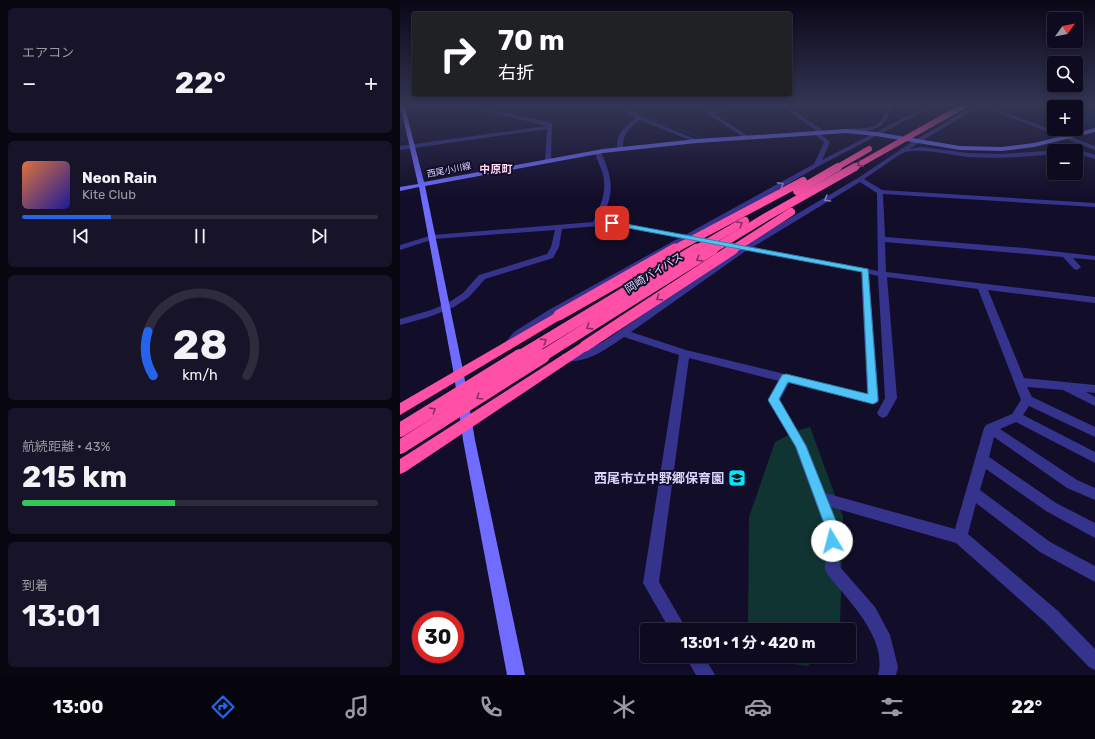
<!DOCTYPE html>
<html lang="ja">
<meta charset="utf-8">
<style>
:root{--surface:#0e0a1f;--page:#171328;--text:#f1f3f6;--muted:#9b9aa4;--line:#2e2b3d;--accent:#2563eb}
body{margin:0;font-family:Rubik,"Noto Sans JP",sans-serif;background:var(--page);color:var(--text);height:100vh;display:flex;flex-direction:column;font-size:15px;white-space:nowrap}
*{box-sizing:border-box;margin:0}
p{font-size:13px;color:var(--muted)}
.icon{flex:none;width:22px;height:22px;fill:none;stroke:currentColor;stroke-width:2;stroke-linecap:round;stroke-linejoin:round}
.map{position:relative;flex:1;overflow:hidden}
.sheet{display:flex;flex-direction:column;gap:8px;padding:8px;background:#080611;width:400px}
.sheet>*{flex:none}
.hud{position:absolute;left:12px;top:12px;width:380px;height:84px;border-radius:4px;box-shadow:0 2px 6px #0003,0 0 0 1px var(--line);background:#202124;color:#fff;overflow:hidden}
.needle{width:26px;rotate:57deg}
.tools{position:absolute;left:647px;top:12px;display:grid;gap:8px}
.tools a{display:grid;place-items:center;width:36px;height:36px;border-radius:4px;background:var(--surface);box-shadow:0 2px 6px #0003,0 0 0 1px var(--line);font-size:20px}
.speed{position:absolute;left:12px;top:611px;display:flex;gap:8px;font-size:20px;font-weight:700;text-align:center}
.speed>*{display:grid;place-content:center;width:52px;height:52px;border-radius:50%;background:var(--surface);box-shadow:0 2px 6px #0003,0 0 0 1px var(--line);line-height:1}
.speed .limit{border:6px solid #d22;background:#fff;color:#111}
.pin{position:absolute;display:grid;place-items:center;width:34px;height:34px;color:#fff;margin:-17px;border-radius:8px;box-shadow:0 2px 6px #0006}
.me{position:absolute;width:44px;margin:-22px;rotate:352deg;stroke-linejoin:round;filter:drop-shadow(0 0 3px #0008)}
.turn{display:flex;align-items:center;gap:14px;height:84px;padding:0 20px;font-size:18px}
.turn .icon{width:52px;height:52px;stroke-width:2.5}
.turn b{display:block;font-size:28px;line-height:34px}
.big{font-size:30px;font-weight:700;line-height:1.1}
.sheet .card{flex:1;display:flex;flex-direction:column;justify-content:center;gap:6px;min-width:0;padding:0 14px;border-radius:6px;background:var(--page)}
.sheet .dial{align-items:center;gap:0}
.dial svg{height:104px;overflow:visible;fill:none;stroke:var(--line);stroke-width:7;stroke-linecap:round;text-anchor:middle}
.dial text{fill:var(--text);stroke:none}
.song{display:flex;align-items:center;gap:12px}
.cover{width:48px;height:48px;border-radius:6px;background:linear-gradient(135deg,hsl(20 70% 55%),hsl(240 70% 35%))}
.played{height:4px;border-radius:2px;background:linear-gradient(90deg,var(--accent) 25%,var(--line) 25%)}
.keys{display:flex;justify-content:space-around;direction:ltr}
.heat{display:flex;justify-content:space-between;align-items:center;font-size:22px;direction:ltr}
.charge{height:6px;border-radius:3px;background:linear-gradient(90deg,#34c759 43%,var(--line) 0)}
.trip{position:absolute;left:240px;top:623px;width:216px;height:40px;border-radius:4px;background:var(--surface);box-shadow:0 2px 6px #0003,0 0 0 1px var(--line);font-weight:700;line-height:40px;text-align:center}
.menu{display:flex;height:64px;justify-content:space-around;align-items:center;background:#06040c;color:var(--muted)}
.menu .icon{width:28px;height:28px}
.menu .current{color:var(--accent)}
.menu b{font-size:18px;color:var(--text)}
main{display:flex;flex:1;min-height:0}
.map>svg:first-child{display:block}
.green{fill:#103432}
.water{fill:#051f4a}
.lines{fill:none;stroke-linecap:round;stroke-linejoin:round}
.stream{stroke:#051f4a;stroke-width:2}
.river{fill:#051f4a;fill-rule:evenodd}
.street{fill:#36338d;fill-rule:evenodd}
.secondary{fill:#6f6cff;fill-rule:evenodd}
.highway{fill:#ff50a5;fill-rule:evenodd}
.highway-bridge-far3{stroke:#ff50a5;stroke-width:6}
.highway-bridge-far2{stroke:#ff50a5;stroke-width:8}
.highway-bridge-far1{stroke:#ff50a5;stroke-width:11}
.highway-bridge{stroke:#ff50a5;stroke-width:14}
.oneway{stroke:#882e67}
.oneway2{stroke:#807cc0}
.route{fill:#4fc3f7;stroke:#337fa1}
.labels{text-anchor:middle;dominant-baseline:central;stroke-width:4;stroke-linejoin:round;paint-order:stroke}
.far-street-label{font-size:9px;fill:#dad5ff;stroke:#120d29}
.far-quarter-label{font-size:11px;font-weight:bold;fill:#ffd7f1;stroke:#120d29}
.street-label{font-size:11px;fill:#dad5ff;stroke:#120d29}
.near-poi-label{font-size:13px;font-weight:bold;fill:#dad5ff;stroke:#120d29;text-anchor:end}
</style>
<main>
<section class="sheet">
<div class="card"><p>エアコン</p>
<div class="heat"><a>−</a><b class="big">22°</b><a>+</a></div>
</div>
<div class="card">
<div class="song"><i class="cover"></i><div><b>Neon Rain</b><p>Kite Club</p></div></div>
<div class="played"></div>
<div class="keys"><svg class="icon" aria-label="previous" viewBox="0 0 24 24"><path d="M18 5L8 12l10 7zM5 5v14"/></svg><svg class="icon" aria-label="pause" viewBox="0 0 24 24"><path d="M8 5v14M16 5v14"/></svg><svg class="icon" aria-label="next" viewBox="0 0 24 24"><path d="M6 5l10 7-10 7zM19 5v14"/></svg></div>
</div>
<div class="card dial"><svg viewBox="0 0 100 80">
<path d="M14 69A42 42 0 1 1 86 69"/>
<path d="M14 69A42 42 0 0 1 10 35" stroke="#2563eb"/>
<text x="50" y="56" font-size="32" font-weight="700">28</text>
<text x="50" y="72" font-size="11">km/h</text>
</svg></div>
<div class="card"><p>航続距離 · 43%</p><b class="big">215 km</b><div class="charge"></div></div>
<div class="card"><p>到着</p><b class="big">13:01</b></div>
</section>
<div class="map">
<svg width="695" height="675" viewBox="0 0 695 675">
<rect width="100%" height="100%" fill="#120d29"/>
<g class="green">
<path d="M410,427L443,517L440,626L437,630H351L348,627L349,517L375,442L399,430Z"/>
<path d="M368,656H416L408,666L371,661Z"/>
</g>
<g class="water">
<path d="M216,104H228L259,119L246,120Z"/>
<path d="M622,104H695V128L676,122V107H654V114Z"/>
</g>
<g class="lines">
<path class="stream" d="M248,118L300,137"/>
<path class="river" d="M613,104H637L658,107H654V112L618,108L614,107Z"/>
<g class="street">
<path d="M210,104H216L242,117L300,141L295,142L240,120C229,128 222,135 223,149L218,150C214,136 225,126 236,118Z"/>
<path d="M293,104H298L310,111L344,104H352L314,114L351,138L346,139Z"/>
<path d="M379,104H384L424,131L425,132L422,134L418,132L430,142L422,160L531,104H537L419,166L294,237L318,241V245L288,240L153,315L122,336L113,346L109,347L104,344L114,332L147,311L279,238L212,225L162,229L159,247L153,258L85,279L69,297L54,307L29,317L0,325V319L31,310L48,303L63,293L79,275L147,254L151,247L155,230L34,239L0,250V245L33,235L193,222C201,205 208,190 202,171C200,165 195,157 196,151L201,152C214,182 214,191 201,222L212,221L285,235L414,164L424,142L412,132L417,131Z"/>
<path d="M488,104H492C486,133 471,130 446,133L443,131L446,129C470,127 481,132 488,104Z"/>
<path d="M576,104H582L695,146V150Z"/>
<path d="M23,105L25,106L85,109L152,123L151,161L148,163L145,161L147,129L0,150V146L147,126L85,111L16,108L0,110V108Z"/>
<path d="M574,106L578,107L509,149L522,147L568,153L601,154L676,149L695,155V159L676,153V151H654V154C626,157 597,159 569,157C547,155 526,148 505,152C500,153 471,175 464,179L482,190L695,203V207L483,194L485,237L625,248L695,256V260L673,258L681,267L677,270L674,269L663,257L485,242L486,272L695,297V303L588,290L624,378L695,385V393L686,392L695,397V406L663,390L627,387L632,397L695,427V437L629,406L623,415L695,452V463L616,422L600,429L677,480L695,488V500L667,488L594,437L589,457L656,503L695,523V538L646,511L586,469L580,490L650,542L695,566V582L640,552L576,503L568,534L658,611L695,649V670L689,667L646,623L556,543L431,507L438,526L440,567L475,607L490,635L498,667L496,675H478C488,639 449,601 428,575L425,570L424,526L395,447L368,400L379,381L289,358L259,582L287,630H270L243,583L279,355L224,337C208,348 184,366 162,360L161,357L162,354L180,352L203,342L338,249L328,247V243L344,245L458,178L515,140ZM460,182L477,193L478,271L353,247ZM347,250L461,272L467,394L286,350L231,332ZM469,274L478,276L485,398L477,413L479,416L483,418L487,416L497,398L487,277L578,289L621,400L612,414L586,425L584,428L555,529L425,493L407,446L380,400L389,383L473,404L477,403L479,400Z"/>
<path d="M285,656H304L315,675H296Z"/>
</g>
<path class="secondary" d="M0,104H4L24,182L203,149L297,139L446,129L476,132L560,146L602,147L634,143L695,128V132L634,147L602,151L560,150L476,136L446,133L297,143L203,153L25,186L64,375L75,440L125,675H107L63,440L54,375L19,187L0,191V187L18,184Z"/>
<g class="highway">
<path d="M159,311L163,312L165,315L163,318L0,415V403Z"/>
<path d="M185,342L189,343L191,346L189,349L5,472L0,474V459L181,343Z"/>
</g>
<g class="highway-bridge-far3">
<path d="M436,168L469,149"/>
<path d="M453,168L567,104"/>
</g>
<g class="highway-bridge-far2">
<path d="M397,191L438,167"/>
<path d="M273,250L403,181"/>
<path d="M295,250L345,221"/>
<path d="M312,250L366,217L455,167"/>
<path d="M332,250L391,212"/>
</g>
<g class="highway-bridge-far1">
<path d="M159,315L275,249"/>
<path d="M185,346L333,249"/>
<path d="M118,357L297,249"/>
<path d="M141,357L313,249"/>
</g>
<g class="highway-bridge">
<path d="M0,430L120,356"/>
<path d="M0,447L143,356"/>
</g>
</g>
<defs><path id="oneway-chevron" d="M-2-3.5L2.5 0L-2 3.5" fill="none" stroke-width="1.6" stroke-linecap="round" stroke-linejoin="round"/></defs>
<g class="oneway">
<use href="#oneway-chevron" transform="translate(460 164) rotate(151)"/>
<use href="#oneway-chevron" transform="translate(340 224) rotate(-31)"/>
<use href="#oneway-chevron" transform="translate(299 259) rotate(148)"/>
<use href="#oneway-chevron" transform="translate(259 298) rotate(147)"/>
<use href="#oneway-chevron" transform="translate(189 327) rotate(148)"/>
<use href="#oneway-chevron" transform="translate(144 341) rotate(-32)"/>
<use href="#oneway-chevron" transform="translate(79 397) rotate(148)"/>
<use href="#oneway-chevron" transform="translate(33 410) rotate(-32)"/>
</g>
<g class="oneway2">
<use href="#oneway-chevron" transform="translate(381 185) rotate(-29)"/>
<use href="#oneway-chevron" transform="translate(427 199) rotate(149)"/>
</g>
<linearGradient id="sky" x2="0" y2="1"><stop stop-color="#0a0717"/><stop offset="0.53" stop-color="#333554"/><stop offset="1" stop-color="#333554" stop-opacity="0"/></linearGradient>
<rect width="695" height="198" fill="url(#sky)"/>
<path class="route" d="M210,221L468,269L478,400L477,402L473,404L388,382L379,399L406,446L438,526V541L436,545L432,547L427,545L425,541V526L396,447L368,400L382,375L386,374L468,394L462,272L212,225L209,223Z"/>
<defs>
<g id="school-square" transform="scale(0.9)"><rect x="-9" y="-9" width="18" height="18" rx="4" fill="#01e7ff" stroke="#120d29"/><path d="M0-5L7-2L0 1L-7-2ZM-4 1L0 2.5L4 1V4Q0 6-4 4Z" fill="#111"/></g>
</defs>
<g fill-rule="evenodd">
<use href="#school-square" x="337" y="478"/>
</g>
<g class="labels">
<g class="far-street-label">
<text transform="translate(49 170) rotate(-11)">西尾小川線</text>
</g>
<g class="far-quarter-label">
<text x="96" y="169">中原町</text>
</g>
<g class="street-label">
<text transform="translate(254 273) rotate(-32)">岡崎バイパス</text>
</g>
<g class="near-poi-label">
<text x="324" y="478">西尾市立中野郷保育園</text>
</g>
</g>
</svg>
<div class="tools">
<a><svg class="needle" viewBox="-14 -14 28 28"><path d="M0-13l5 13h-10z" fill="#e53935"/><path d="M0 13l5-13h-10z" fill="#9b9aa4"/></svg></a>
<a><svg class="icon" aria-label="search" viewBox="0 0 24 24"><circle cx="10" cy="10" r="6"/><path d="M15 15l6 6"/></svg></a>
<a>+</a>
<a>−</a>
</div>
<div class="speed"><div class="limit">30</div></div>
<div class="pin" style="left:212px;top:223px;background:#d93025"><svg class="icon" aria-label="arrive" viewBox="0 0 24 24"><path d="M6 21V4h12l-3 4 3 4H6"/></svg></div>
<svg class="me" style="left:432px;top:541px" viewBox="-20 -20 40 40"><circle r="19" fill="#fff"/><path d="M0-13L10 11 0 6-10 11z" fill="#4fc3f7"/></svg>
<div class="trip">13:01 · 1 分 · 420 m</div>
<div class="hud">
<div class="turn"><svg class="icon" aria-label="right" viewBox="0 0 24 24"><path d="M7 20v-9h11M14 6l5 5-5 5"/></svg><div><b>70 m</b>右折</div></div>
</div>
</div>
</main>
<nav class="menu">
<b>13:00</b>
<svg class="icon current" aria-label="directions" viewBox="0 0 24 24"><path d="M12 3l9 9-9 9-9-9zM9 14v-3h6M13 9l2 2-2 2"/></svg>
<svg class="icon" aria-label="music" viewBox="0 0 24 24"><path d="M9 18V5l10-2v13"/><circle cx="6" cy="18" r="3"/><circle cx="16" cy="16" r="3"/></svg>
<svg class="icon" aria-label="phone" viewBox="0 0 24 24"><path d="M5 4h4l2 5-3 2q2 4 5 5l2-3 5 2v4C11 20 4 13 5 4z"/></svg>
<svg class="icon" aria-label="climate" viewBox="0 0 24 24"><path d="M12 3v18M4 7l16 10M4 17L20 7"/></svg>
<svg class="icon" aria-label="car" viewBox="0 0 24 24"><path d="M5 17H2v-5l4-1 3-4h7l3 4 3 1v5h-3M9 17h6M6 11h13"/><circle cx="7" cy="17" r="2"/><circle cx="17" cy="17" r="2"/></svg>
<svg class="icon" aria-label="filters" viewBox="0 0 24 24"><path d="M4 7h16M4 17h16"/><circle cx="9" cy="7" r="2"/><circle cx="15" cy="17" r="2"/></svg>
<b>22°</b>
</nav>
